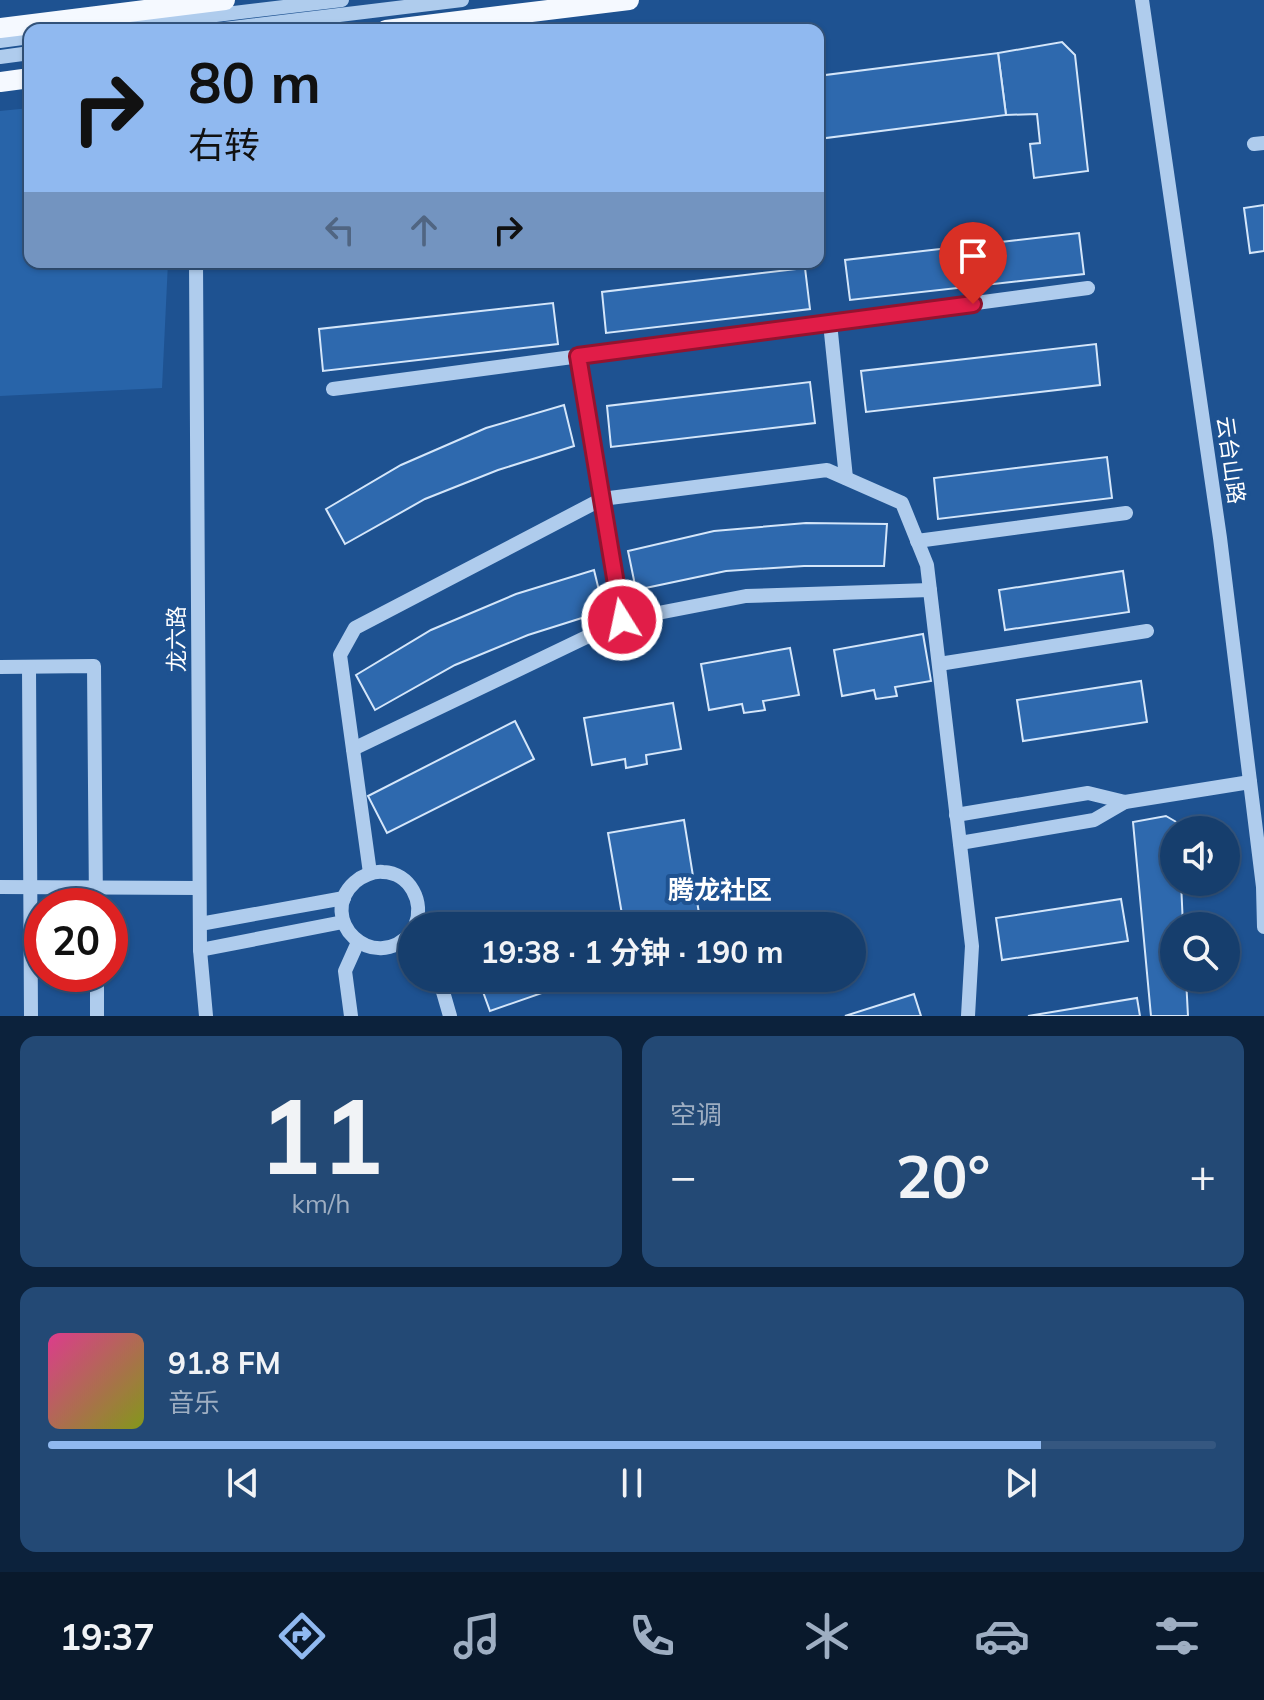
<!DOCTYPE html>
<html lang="zh">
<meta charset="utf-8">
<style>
:root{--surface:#163e6d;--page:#234975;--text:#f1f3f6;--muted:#9eaec2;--line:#355780;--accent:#90b9f0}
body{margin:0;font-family:Mulish,"Noto Sans SC",sans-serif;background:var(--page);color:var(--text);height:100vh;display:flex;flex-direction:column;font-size:30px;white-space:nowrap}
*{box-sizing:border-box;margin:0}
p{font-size:26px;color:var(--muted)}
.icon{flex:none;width:44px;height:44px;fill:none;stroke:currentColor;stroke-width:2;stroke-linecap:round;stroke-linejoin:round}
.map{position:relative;height:1016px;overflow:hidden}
.sheet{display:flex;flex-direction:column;gap:20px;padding:20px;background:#0c223c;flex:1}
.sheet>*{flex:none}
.hud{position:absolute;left:24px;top:24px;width:800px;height:244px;border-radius:16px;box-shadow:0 2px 6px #0004,0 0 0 2px var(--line);background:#90b9f0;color:#111;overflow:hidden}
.fabs{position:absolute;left:1160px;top:816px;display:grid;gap:16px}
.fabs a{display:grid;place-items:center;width:80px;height:80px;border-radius:50%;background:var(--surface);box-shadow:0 2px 6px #0004,0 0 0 2px var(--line);font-size:40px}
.speed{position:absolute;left:24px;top:888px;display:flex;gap:16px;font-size:40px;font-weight:700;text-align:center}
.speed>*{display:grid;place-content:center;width:104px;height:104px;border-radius:50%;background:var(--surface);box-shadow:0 2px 6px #0004,0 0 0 2px var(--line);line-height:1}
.speed .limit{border:12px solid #d22;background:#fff;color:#111}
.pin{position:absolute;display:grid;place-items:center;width:68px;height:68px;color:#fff;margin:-82px -34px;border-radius:50% 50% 50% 0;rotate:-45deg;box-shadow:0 0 8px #0007}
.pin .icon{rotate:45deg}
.me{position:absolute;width:88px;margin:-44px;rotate:350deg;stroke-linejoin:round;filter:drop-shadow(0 0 6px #0008)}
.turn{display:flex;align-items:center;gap:28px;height:168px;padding:0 32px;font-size:36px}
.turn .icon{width:104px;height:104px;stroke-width:2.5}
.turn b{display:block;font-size:56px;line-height:68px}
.lanes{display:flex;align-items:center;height:76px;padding:0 32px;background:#0003;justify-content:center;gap:40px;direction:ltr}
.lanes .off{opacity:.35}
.big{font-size:60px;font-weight:700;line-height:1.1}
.sheet .tile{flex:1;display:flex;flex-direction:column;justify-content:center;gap:12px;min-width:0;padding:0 28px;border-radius:16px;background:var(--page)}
.sheet .dial{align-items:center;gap:0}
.dial b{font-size:104px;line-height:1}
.song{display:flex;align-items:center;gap:24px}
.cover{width:96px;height:96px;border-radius:12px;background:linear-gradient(135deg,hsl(330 70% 55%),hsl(70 70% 35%))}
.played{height:8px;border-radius:4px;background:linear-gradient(90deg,var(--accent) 85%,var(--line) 85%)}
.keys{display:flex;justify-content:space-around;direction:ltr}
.heat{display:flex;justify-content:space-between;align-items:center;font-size:44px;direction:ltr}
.sheet .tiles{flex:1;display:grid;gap:20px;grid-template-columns:1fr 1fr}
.tile:last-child{grid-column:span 2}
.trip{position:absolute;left:398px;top:912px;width:468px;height:80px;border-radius:40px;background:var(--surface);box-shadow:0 2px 6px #0004,0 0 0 2px var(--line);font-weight:700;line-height:80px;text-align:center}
.menu{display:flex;height:128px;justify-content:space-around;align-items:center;background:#09192c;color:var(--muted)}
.menu .icon{width:56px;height:56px}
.menu .on{color:var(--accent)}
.menu b{font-size:36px;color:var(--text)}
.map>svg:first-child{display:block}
.green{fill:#2864a9}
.building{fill:#2e69ae;stroke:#d4e6fa;stroke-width:2}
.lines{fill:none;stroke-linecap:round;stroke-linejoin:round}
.minor{stroke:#afcced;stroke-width:14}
.major{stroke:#f5f9ff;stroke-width:20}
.route-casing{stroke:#92132f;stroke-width:20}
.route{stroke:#e11d48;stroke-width:14}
.labels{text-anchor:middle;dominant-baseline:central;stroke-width:8;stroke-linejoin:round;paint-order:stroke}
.street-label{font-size:22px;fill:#fff;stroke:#1e5291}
.quarter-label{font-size:26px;font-weight:bold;fill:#fff;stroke:#1e5291}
</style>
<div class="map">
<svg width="1264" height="1016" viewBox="0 0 1264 1016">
<rect width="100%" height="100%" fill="#1e5291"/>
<path class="green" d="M30,108V262H168L162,388L0,396V111Z"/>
<g class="building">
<path d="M1062,42L1075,55L1088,171L1034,178L1030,144L1040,143L1037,114L1006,115L998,53Z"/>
<path d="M998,53L1006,115L818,139V76Z"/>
<path d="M1264,205V251L1250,253L1244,208Z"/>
<path d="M1079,233L1084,274L850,300L845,260Z"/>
<path d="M805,268L810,309L606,333L602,292Z"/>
<path d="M553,303L558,344L323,371L319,329Z"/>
<path d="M1096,344L1100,385L866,412L861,371Z"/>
<path d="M810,382L815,423L611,447L607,406Z"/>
<path d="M564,405L574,446L498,470L425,499L345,544L326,509L401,465L486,428Z"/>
<path d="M1107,457L1112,498L938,519L934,478Z"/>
<path d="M806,523L887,524L884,566H804L726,571L636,590L628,551L714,531Z"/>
<path d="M594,570L604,611L528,635L455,665L375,710L356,675L431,630L516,594Z"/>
<path d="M1123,571L1129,612L1005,630L999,590Z"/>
<path d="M923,634L931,681L895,687L897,696L876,699L874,690L842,696L834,650Z"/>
<path d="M790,648L799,695L763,701L765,710L744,713L742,704L709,710L701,664Z"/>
<path d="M1141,681L1147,722L1023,741L1017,700Z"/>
<path d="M673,703L681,749L646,755L647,764L626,768L625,759L592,765L584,718Z"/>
<path d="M515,721L534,759L387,833L368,796Z"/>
<path d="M1166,816L1178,823V830H1174V882H1181L1183,926H1174V978H1186L1188,1016H1151L1133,822Z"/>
<path d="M684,820L701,926H624L608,833Z"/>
<path d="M1121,899L1128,941L1002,960L996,918Z"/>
<path d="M478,978H585L490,1011Z"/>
<path d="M914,994L921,1016H845Z"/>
<path d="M1137,998L1140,1016H1028Z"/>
</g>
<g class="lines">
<g class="minor">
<path d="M1142,0L1220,538L1263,887L1264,927"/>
<path d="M92,30L342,0"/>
<path d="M216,30L462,0"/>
<path d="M0,41L30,37"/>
<path d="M0,57L30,53"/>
<path d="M1254,144L1264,143"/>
<path d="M196,262L200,950L206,1016"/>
<path d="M830,323L846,478"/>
<path d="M578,356L622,620"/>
<path d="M333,389L1088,288"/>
<path d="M917,541L1126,513"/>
<path d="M939,664L1147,631"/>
<path d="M0,667L94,666L96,906"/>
<path d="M29,667L31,1016"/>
<path d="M353,749L622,620L746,596L930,590"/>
<path d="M956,815L1088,793L1125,802L1250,782"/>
<path d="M960,843L1094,820L1125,802"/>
<path d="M370,873L340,655L355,628L602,499L827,470L902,503L927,565L972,946L968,1016"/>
<path d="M0,887L199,888"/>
<path d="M200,924L344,898"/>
<path d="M412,932C373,977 315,918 355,882C362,876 373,871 383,872C410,873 425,902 415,926"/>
<path d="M200,950L343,922"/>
<path d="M97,974V1016"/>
<path d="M439,978L450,1016"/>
<path d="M351,1016L345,971L358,942"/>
</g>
<g class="major">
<path d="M0,28L225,0"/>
<path d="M386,30L629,0"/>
<path d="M0,82L30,78"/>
</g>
</g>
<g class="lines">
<g class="route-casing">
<path id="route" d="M622,620L578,356L973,304"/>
</g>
<use href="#route" class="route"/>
</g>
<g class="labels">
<g class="street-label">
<text transform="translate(1231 460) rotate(82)">云台山路</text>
<text transform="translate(176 639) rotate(-90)">龙六路</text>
</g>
<g class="quarter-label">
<text x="720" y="889">腾龙社区</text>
</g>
</g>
</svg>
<div class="fabs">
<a><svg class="icon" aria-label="sound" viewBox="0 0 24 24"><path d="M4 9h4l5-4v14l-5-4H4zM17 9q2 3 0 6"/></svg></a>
<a><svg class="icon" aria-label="search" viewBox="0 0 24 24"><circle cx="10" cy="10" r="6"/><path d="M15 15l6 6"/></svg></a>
</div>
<div class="speed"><div class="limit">20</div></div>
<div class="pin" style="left:973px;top:304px;background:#d93025"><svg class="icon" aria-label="arrive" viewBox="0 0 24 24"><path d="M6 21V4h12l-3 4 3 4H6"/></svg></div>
<svg class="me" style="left:622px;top:620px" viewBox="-20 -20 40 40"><circle r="17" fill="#e11d48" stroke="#fff" stroke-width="3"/><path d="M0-11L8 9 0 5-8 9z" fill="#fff"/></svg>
<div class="trip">19:38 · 1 分钟 · 190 m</div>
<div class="hud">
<div class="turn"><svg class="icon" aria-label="right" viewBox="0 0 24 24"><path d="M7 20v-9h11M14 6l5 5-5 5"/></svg><div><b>80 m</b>右转</div></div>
<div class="lanes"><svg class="icon off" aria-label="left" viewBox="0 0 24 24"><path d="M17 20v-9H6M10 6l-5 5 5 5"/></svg><svg class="icon off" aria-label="ahead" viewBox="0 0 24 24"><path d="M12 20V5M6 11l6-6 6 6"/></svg><svg class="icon" aria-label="right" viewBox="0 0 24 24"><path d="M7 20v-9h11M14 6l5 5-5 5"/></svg></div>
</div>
</div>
<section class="sheet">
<div class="tiles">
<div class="tile dial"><b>11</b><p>km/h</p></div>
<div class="tile"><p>空调</p>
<div class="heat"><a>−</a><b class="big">20°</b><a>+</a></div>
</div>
<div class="tile">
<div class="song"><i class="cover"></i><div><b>91.8 FM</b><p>音乐</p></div></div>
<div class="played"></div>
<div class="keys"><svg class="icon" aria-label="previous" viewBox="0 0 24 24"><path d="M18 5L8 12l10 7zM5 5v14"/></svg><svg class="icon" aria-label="pause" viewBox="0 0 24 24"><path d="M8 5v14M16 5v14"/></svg><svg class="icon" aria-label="next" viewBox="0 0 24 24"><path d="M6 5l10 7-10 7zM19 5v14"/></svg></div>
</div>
</div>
</section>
<nav class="menu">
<b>19:37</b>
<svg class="icon on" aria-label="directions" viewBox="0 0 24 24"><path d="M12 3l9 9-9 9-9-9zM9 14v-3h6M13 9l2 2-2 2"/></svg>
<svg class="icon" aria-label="music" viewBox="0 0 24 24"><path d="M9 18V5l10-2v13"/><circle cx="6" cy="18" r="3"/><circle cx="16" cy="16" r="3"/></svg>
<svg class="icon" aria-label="phone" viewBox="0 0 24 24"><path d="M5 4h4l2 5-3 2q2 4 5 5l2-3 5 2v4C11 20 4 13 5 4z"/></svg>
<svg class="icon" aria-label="climate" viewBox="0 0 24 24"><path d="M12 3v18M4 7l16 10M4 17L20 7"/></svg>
<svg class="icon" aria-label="car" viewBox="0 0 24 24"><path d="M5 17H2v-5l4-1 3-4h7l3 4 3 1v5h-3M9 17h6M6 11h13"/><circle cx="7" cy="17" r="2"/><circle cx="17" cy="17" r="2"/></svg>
<svg class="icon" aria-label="filters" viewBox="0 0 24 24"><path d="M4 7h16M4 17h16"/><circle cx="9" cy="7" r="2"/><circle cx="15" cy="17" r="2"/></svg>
</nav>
